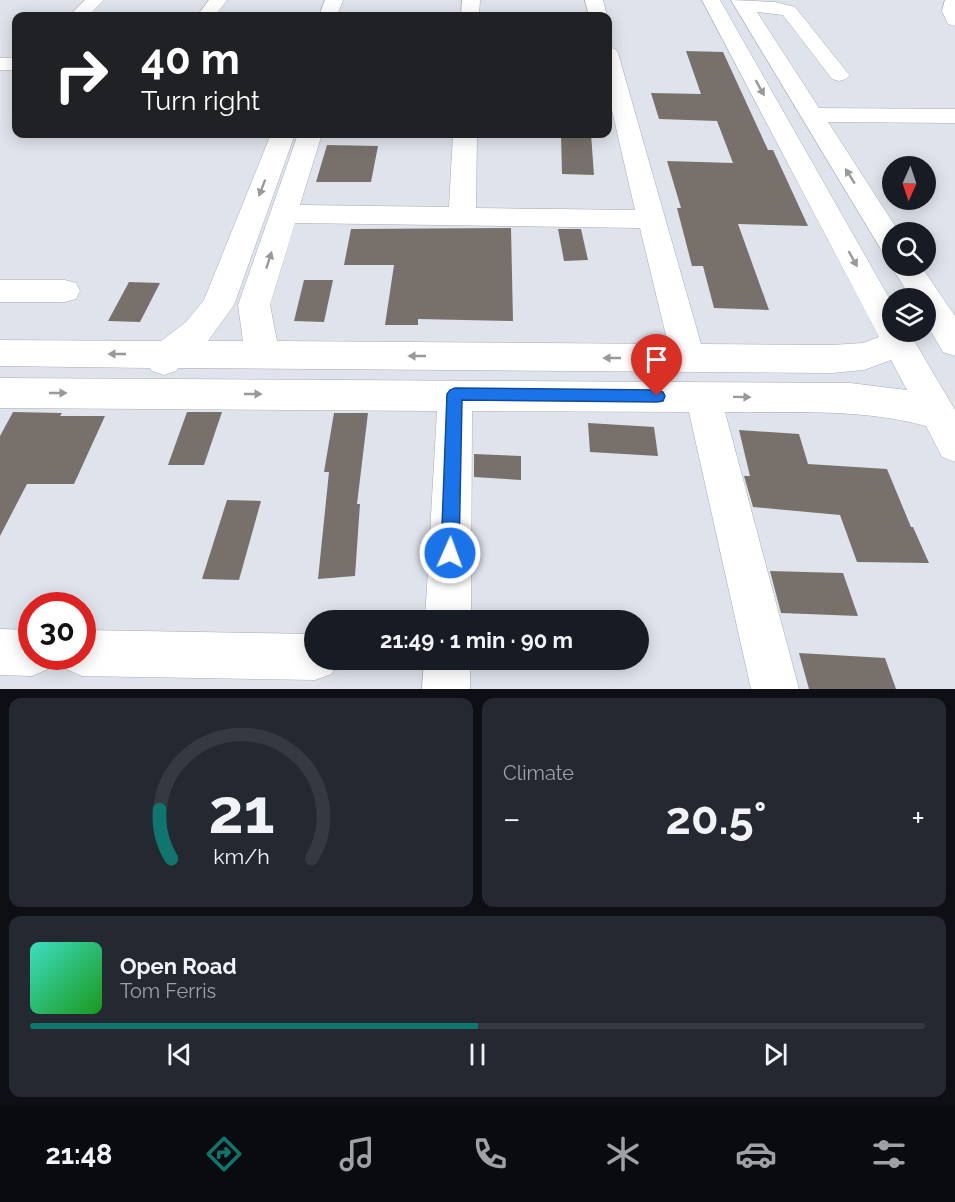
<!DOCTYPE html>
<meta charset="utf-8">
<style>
:root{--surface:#171b24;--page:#242831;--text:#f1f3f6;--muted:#9ea1a6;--line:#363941;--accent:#0f766e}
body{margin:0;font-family:Raleway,sans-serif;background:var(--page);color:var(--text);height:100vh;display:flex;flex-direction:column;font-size:22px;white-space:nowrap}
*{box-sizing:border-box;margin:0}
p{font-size:20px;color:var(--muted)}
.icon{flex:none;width:33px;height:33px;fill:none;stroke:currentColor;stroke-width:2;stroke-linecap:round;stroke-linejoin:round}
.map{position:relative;height:689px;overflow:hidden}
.drawer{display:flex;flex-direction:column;gap:9px;padding:9px;background:#0d0f14;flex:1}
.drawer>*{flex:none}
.banner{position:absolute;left:12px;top:12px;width:600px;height:126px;border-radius:12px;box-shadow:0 3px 15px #0003;background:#202124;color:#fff;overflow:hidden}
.needle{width:39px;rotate:183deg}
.fabs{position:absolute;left:882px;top:156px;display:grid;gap:12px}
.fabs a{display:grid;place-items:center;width:54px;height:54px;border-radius:50%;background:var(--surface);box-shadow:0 3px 15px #0003;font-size:30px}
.speed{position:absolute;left:18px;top:592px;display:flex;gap:12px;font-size:30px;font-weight:700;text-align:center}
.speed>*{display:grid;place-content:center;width:78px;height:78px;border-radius:50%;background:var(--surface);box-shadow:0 3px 15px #0003;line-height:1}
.speed .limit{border:9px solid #d22;background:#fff;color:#111}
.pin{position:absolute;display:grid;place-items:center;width:51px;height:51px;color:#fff;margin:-62px -26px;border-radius:50% 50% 50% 0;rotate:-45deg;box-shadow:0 0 6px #0007}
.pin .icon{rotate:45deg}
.me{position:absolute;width:66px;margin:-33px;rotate:2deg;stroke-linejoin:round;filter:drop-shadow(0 0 4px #0008)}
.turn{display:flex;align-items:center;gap:21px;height:126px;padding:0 30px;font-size:27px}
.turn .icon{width:78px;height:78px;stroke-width:2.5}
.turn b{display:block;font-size:42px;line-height:51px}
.big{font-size:45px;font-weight:700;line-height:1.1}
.drawer .card{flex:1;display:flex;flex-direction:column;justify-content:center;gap:9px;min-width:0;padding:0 21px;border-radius:12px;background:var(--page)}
.drawer .dial{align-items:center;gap:0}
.dial svg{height:156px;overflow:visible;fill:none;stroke:var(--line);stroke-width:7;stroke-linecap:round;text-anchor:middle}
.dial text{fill:var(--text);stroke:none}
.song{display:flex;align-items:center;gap:18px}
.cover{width:72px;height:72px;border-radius:9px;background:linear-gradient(135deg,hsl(170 70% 55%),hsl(120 70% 35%))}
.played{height:6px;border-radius:3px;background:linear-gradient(90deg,var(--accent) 50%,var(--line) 50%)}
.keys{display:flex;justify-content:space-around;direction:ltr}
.heat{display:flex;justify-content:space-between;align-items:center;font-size:33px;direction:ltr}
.drawer .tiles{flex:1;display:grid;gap:9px;grid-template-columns:1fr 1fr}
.card:last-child{grid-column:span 2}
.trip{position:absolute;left:304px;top:610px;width:345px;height:60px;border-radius:30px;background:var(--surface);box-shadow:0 3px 15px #0003;font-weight:700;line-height:60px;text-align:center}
.tab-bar{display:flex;height:96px;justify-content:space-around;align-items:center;background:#090b0e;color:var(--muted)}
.tab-bar .icon{width:42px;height:42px}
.tab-bar .on{color:var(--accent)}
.tab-bar b{font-size:27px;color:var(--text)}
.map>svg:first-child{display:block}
.building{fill:#78716b}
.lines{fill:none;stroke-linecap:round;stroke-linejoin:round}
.minor-casing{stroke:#a8acb4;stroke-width:1}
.minor{fill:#fff;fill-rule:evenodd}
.oneway{fill:#98999a}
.route{fill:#1a73e8;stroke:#114b97;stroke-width:1.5}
</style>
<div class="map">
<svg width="955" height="689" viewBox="0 0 955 689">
<rect width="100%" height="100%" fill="#dfe4ec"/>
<g class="building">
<path d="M686,51L723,52L768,150H773L808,226L738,224L769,310L714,308L703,266H692L677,208H681L667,161L733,163L717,121L659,119L651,93L701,94Z"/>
<path d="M561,134H591L594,175L562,174Z"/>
<path d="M327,145L378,146L371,182H316Z"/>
<path d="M511,228L513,321L418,319V325H385L394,265H344L351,229Z"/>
<path d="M558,229H581L588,260L564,261Z"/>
<path d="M304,280H333L324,322L294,321Z"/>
<path d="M129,282L160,283L140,322L108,321Z"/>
<path d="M13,412L62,413L60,416H105L74,484H27L0,536V436Z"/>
<path d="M187,412H222L204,465H168Z"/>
<path d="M334,413H368L357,504H360L355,576L318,579L329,472H324Z"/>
<path d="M588,423L654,427L658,456L590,452Z"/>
<path d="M739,430L799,434L808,464L887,469L911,527H913L929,563L857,562L840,515L753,507L744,476H750Z"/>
<path d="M474,454L521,456V480L474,477Z"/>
<path d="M227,500L261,501L239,580L202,579Z"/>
<path d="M770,571L843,573L858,616L781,613Z"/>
<path d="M799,653L885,658L896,689H809Z"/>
</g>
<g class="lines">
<g class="minor-casing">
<g id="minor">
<path d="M85,0H104L88,16H69Z"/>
<path d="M209,0H227L215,16H197Z"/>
<path d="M325,0H343L337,16H319Z"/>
<path d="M462,0H480L479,16H461Z"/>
<path d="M585,0H603L607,16H589Z"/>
<path d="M702,0H720L892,303V332H909L955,410V462L942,457L926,426C860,408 792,413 725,412L799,689H751L689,412L472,411L471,621H425L437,411L0,408V378L850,383L907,390L891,360L864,370L832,373L178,368L176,371L164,375L152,371L150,368L0,366V340L161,341L186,322L204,300L271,134H295L234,305L208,341H243L238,305L298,134H322L300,205L449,207L453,134H477L476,208L635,210L608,93V47L615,49L618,53L701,344L832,345L863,343L879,337ZM295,223L640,228L668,344L277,341L270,305Z"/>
<path d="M731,0L775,2L795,7L846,71L850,75L846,79L839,81L832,79L783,15L757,12L819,108L955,109V123L828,122L899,232H892V254L882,251Z"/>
<path d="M945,0H955V26L948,24L942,11Z"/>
<rect x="0" y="58" width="16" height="12"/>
<path d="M892,264L921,266L955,316V356L943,352L926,323V298H911L891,266Z"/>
<path d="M0,280H65L76,283L80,291L76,299L65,302H0Z"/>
<path d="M0,629L32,630V657H54L48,669L32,676L0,675Z"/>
<path d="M82,630L315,634V660H337L332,674L315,680L82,676L66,669L60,657H82Z"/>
<path d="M424,660H470V689H422Z"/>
</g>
</g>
<use href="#minor" class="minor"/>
</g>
<defs><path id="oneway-solid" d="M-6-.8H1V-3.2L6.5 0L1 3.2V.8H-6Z" transform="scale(1.5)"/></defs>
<g class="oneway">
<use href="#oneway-solid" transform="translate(760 88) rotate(61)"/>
<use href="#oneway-solid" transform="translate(850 176) rotate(-122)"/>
<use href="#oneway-solid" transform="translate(262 188) rotate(111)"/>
<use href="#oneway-solid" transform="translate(853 259) rotate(61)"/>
<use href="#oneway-solid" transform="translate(269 260) rotate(-72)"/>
<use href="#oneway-solid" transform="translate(117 354) rotate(-180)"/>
<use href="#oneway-solid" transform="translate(417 356) rotate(-180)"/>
<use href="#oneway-solid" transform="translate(612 358) rotate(-180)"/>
<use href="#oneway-solid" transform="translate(58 393)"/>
<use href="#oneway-solid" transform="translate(253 394)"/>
<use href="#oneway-solid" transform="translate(742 397) rotate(1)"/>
</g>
<path class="route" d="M455,388L657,390L663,392L665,396L663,401L657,402L462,400L459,553L456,559L450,562L444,559L441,553L447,394L450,390Z"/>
</svg>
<div class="fabs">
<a><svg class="needle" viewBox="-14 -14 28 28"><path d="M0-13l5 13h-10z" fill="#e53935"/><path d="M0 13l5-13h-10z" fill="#9ea1a6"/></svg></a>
<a><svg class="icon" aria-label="search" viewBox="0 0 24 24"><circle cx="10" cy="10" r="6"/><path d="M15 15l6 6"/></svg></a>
<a><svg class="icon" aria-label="layers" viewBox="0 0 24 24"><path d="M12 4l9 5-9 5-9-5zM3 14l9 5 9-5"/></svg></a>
</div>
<div class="speed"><div class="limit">30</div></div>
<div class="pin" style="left:657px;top:396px;background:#d93025"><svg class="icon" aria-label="arrive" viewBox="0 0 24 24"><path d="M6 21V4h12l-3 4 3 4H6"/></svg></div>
<svg class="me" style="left:450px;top:553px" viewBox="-20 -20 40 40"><circle r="17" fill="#1a73e8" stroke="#fff" stroke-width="3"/><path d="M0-11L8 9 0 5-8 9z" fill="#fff"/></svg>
<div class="trip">21:49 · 1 min · 90 m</div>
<div class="banner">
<div class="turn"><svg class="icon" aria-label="right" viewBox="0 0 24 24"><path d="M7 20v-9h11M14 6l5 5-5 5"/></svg><div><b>40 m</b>Turn right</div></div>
</div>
</div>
<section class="drawer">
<div class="tiles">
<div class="card dial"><svg viewBox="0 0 100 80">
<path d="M14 69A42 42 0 1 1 86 69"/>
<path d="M14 69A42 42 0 0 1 8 44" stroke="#0f766e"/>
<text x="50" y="56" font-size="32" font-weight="700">21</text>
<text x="50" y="72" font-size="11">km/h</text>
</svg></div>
<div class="card"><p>Climate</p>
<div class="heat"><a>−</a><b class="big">20.5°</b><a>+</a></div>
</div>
<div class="card">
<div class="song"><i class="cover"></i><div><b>Open Road</b><p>Tom Ferris</p></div></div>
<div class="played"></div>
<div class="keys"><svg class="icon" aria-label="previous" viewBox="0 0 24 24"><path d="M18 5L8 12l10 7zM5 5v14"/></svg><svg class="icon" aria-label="pause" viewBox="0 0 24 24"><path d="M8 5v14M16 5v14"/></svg><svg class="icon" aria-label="next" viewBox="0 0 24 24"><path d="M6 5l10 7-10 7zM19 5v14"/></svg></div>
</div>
</div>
</section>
<nav class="tab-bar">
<b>21:48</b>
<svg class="icon on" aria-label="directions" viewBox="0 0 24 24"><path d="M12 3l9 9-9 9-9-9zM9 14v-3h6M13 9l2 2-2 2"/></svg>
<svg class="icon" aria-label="music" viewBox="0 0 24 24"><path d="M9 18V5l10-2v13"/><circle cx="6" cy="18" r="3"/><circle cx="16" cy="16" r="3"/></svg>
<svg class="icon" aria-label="phone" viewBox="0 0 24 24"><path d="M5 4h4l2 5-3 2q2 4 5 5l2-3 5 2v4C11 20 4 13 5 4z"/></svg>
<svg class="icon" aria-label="climate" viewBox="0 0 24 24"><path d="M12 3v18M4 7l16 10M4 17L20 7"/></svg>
<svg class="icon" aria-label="car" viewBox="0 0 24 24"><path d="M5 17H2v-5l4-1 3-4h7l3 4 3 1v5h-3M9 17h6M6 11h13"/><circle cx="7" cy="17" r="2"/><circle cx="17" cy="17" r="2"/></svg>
<svg class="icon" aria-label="filters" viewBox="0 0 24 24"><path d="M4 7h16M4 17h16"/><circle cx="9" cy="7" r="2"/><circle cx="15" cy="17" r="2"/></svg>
</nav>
